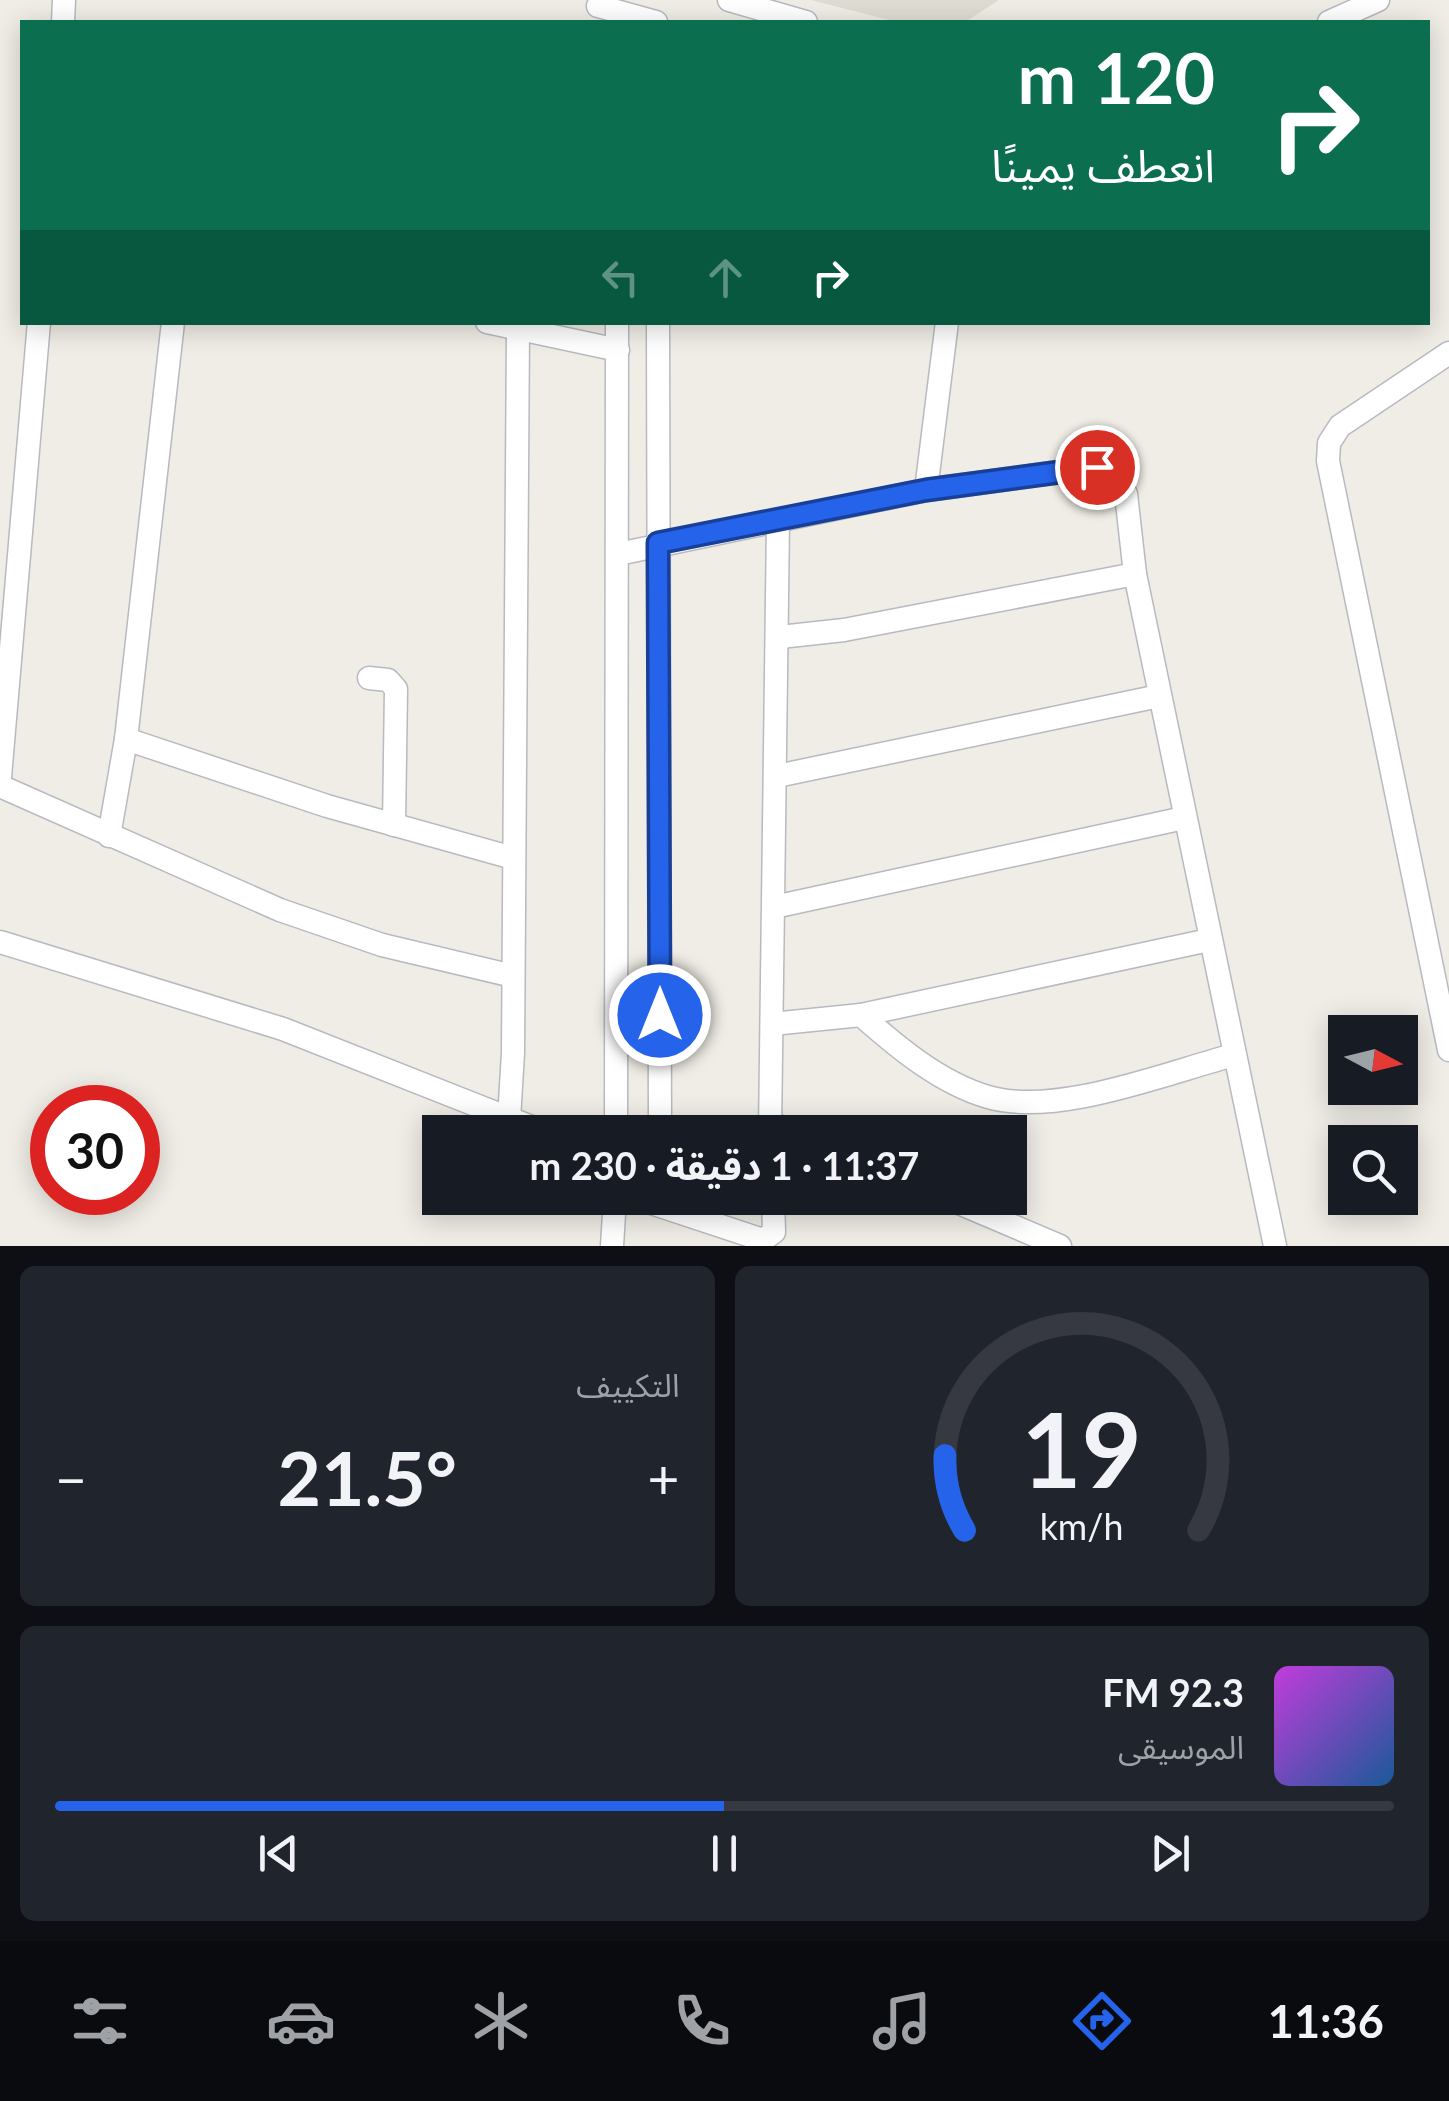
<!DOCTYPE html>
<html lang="ar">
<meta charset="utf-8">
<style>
:root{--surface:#171b24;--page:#20242c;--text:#f1f3f6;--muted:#9ea1a6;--line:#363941;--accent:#2563eb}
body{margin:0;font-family:Lato,"Noto Sans Arabic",sans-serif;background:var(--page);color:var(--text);direction:rtl;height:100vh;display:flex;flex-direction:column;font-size:38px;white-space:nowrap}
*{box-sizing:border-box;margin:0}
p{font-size:32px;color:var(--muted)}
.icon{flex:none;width:55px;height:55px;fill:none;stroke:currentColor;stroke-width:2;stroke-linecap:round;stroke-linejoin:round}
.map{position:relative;height:1246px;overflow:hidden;direction:ltr}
.drawer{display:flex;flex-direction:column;gap:20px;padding:20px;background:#0d0f14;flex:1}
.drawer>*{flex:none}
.guide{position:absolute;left:20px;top:20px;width:1410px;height:305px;border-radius:0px;box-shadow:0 5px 25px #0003;direction:rtl;background:#0b6e4f;color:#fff;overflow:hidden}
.needle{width:65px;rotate:97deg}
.fabs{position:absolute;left:1328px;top:1015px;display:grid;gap:20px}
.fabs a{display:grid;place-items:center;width:90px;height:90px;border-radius:0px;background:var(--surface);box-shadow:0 5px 25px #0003;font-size:50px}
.speed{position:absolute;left:30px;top:1085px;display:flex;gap:20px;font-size:50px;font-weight:700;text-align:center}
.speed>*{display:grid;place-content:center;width:130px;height:130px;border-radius:50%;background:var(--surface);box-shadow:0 5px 25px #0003;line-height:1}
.speed .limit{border:15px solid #d22;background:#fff;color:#111}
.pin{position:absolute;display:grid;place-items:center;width:85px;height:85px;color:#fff;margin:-42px;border:5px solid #fff;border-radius:50%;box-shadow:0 2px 10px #0007}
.me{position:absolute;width:110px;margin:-55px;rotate:0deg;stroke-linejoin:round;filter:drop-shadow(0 0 8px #0008)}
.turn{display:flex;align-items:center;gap:35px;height:210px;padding:0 50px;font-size:45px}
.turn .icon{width:130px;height:130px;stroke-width:2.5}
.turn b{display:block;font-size:70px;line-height:85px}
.lanes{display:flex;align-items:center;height:95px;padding:0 50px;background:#0003;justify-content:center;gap:50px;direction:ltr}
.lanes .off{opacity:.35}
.big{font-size:75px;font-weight:700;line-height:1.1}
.drawer .card{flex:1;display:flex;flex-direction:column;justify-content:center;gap:15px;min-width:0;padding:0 35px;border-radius:15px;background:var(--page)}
.drawer .dial{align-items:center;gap:0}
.dial svg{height:260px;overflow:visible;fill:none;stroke:var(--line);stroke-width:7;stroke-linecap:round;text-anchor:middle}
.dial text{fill:var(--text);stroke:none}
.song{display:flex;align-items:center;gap:30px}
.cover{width:120px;height:120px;border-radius:15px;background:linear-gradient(135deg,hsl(290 70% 55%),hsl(210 70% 35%))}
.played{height:10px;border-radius:5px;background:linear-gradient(90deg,var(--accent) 50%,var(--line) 50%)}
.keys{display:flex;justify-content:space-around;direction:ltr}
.heat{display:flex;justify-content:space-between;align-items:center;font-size:55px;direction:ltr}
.drawer .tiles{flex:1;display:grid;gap:20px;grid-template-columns:1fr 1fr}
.card:last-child{grid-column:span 2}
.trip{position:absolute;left:422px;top:1115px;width:605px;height:100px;border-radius:0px;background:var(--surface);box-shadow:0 5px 25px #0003;font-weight:700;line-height:100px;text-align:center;direction:rtl}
.tabs{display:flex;height:160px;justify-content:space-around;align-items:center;background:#090b0e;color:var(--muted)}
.tabs .icon{width:70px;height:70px}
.tabs .active{color:var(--accent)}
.tabs b{font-size:45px;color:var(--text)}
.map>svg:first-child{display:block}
.education{fill:#dfdcd3}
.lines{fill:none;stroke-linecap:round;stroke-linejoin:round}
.minor-casing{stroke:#b7babe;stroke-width:25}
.minor{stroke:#fff;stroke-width:22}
.route-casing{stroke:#184099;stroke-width:25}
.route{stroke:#2563eb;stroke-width:18}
</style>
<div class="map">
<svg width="1449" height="1246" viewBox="0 0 1449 1246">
<rect width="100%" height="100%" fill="#efede5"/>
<path class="education" d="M811,0H999L965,22H897Z"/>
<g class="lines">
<g class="minor-casing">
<g id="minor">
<path d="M729,0L806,22"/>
<path d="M598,6L656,22"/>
<path d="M63,22L64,0"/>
<path d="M1329,22L1378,0"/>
<path d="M487,322L618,350"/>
<path d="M658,322L660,1132"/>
<path d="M1449,353L1340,426L1329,443L1328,461L1449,1050"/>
<path d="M926,490L947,322"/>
<path d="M618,554L926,490L1097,467L1112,471L1126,494L1135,574L1275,1246"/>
<path d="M780,637L844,630L1135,574"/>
<path d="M369,678L388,680L396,689L394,825"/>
<path d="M126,739L327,806L513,858"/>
<path d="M777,776L1159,696"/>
<path d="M0,777L39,322"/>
<path d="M0,786L280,910L382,945L513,976"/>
<path d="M109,836L126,739L173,322"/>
<path d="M774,907L1184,818"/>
<path d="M0,942L283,1029L544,1132"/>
<path d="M861,1015C897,1047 940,1083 988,1097C1057,1117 1165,1073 1234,1055"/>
<path d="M772,1024L861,1015L1209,940"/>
<path d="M509,1119L513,1053L518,328"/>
<path d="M769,1122L794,1132"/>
<path d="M616,1132L617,322"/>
<path d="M770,1132L778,521"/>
<path d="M636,1198L763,1240L774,1232L773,1198"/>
<path d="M947,1198L1060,1246"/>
<path d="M612,1246L615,1198"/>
</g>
</g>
<use href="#minor" class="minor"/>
</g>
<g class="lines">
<g class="route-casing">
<path id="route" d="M660,1015L658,543L926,490L1097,467"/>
</g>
<use href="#route" class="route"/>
</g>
</svg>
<div class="fabs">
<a><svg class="needle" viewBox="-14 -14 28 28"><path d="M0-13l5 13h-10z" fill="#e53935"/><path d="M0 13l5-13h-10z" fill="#9ea1a6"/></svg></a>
<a><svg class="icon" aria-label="search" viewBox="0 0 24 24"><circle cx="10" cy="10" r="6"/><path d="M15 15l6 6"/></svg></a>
</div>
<div class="speed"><div class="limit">30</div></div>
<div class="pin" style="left:1097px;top:467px;background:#d93025"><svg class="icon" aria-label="arrive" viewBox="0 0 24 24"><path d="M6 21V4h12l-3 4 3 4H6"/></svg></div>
<svg class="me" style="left:660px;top:1015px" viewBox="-20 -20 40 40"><circle r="17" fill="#2563eb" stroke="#fff" stroke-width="3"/><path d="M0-11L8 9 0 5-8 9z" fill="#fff"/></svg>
<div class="trip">11:37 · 1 دقيقة · 230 m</div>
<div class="guide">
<div class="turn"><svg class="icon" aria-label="right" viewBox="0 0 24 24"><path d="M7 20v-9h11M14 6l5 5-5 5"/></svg><div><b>120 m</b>انعطف يمينًا</div></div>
<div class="lanes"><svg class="icon off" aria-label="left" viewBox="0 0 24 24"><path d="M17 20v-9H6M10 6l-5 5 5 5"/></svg><svg class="icon off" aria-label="ahead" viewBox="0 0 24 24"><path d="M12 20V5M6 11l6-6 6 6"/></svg><svg class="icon" aria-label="right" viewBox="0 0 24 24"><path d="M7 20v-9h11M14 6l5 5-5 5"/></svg></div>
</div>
</div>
<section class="drawer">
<div class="tiles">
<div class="card dial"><svg viewBox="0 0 100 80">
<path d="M14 69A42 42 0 1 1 86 69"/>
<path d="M14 69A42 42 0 0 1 8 46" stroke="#2563eb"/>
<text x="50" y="56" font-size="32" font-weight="700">19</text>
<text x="50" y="72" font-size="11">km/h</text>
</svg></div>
<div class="card"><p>التكييف</p>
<div class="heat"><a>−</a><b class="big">21.5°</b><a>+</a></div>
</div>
<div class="card">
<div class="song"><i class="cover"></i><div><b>92.3 FM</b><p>الموسيقى</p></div></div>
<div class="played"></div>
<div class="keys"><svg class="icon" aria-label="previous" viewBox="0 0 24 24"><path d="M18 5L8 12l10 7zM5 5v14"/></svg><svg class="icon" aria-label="pause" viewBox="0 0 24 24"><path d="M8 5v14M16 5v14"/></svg><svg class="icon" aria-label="next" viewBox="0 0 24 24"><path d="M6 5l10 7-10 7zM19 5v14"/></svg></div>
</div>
</div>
</section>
<nav class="tabs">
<b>11:36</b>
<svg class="icon active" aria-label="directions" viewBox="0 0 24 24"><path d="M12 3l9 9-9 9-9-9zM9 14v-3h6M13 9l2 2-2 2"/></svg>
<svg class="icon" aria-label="music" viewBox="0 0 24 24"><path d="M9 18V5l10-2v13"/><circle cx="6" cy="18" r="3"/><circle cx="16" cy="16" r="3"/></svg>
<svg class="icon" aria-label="phone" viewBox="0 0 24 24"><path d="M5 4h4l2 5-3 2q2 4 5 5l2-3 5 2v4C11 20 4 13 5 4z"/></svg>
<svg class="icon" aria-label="climate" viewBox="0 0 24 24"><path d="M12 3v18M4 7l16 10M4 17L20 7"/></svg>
<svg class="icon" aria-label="car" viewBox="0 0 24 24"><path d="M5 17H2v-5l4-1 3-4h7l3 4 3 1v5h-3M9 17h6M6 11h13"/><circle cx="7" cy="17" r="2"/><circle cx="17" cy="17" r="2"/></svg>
<svg class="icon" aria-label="filters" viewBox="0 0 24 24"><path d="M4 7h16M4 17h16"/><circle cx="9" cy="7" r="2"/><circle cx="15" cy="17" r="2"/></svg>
</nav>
